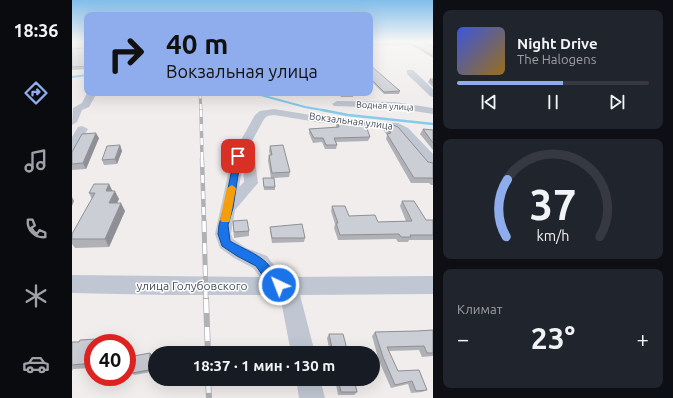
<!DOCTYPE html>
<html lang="ru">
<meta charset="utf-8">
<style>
:root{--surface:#171b24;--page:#20242c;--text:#f1f3f6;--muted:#9ea1a6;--line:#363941;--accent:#8facec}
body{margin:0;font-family:Ubuntu,sans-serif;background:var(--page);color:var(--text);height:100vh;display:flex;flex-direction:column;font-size:15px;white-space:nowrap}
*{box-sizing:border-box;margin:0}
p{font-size:13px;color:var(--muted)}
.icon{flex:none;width:22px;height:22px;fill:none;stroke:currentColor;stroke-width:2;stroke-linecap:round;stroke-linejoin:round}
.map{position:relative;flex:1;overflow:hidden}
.sheet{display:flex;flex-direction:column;gap:10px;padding:10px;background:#0d0f14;width:240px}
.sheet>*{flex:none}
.top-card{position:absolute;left:12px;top:12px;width:289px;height:84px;border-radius:8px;box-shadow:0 4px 16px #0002;background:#8facec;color:#111;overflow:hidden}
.speed{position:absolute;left:12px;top:334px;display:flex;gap:8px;font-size:20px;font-weight:700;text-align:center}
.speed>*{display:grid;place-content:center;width:52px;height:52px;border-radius:50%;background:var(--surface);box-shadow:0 4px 16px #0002;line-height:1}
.speed .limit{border:6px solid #d22;background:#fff;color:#111}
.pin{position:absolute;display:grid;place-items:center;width:34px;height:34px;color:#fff;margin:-17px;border-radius:8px;box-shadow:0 2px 6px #0006}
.me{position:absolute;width:44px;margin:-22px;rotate:317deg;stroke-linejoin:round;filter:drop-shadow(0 0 3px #0008)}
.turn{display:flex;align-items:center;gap:14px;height:84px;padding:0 16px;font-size:18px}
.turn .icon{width:52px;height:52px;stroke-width:2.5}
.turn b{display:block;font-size:28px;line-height:34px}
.big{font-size:30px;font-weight:600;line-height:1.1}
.sheet .tile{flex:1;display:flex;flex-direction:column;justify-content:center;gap:6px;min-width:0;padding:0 14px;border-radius:8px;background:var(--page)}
.sheet .dial{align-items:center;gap:0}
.dial svg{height:104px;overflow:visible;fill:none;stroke:var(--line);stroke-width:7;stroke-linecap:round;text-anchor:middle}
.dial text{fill:var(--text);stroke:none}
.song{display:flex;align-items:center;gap:12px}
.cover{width:48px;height:48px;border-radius:6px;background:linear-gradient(135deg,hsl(230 70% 55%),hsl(40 70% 35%))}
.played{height:4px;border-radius:2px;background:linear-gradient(90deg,var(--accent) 55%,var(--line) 55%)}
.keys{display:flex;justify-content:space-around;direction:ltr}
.heat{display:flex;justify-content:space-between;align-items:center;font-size:22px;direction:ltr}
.trip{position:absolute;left:76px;top:346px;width:232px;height:40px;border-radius:20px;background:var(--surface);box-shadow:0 4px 16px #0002;font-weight:600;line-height:40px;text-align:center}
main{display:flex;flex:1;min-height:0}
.tab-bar{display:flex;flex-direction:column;width:72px;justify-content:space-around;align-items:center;background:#090b0e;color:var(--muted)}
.tab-bar .icon{width:28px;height:28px}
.tab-bar .active{color:var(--accent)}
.tab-bar b{font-size:18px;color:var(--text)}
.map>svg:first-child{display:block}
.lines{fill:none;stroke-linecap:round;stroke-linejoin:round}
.stream-far1{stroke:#86caec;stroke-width:2}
.stream{stroke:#86caec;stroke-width:2.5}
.minor{fill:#c0c7d2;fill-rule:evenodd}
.rail-far4-casing{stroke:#afb1b7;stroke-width:3}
.rail-far3-casing{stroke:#afb1b7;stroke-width:3.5}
.rail-far2-casing{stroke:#afb1b7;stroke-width:4.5}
.rail-far1-casing{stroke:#afb1b7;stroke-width:5}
.rail-casing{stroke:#afb1b7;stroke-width:6}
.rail-far4{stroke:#fff;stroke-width:2;stroke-dasharray:5.5;stroke-linecap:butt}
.rail-far3{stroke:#fff;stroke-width:2.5;stroke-dasharray:7;stroke-linecap:butt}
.rail-far2{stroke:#fff;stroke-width:3;stroke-dasharray:8;stroke-linecap:butt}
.rail-far1{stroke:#fff;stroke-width:3.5;stroke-dasharray:11;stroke-linecap:butt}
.rail{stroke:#fff;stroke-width:4.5;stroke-dasharray:14;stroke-linecap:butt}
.wall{fill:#afb1b7}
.shaded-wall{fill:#8f9095}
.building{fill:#ccced5;stroke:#8f9095}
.route{fill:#1a73e8;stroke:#114b97}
.slow{fill:#f59e0b}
.labels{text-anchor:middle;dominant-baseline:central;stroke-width:3;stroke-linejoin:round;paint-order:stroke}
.far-street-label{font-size:9px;fill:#454d5a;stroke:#fff}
.street-label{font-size:10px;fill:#454d5a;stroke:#fff}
.near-street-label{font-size:12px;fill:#454d5a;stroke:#fff}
</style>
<main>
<nav class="tab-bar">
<b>18:36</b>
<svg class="icon active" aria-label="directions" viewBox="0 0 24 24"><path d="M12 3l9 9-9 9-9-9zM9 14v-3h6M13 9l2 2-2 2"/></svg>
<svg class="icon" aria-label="music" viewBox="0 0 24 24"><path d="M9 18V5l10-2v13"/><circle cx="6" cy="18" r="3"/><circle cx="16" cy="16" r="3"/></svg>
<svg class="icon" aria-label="phone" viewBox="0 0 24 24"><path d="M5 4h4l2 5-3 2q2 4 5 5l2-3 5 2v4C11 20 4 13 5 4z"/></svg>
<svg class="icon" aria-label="climate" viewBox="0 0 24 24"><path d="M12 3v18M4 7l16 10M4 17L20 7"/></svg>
<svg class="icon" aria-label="car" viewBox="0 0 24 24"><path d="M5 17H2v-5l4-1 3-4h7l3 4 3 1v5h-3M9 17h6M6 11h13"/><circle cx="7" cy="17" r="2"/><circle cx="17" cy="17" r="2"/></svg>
</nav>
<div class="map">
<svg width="361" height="398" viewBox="0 0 361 398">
<rect width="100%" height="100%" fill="#f0edec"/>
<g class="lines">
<g class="stream-far1">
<path d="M0,77L15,75"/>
<path d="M181,93L233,107L256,111"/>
</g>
<path class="stream" d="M250,110L276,115L361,124"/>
<g class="minor">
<path d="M352,42L361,43V48Z"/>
<path d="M15,45V49L0,50V46Z"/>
<path d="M335,70H341L361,89V97L358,96L335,74Z"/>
<path d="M15,93H25L17,107L10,110L5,122L0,125L1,108L10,103Z"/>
<path d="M265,101L323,102L361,108V114L323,108L262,106L260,104Z"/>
<path d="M202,109L251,117L326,123L336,128L361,154V166L356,165L328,132L320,128L251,123L202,115L195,116L192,119L173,154L182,157L183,160L186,183L163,210L159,234L161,239L174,248L195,256L204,268L207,277L361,276V294L228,295L243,353H219L208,295H94L0,293V275L188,277L181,268L162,258L148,248L143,234L160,156L183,115L188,111ZM171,164L172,182L167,187Z"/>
<path d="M10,126L16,129L4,150L0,151V137L6,127Z"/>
<path d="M224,379H248L253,398H227Z"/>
</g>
<g class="rail-far4-casing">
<path id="rail-far4" d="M128,93L129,111"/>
</g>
<g class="rail-far3-casing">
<path id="rail-far3" d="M129,110L130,160"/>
</g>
<g class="rail-far2-casing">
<path id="rail-far2" d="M130,159L132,222"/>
</g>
<g class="rail-far1-casing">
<path id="rail-far1" d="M132,221L134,300"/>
</g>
<g class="rail-casing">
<g id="rail">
<path d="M134,299L136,353"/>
<path d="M136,379L137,398"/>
</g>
</g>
<use href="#rail-far4" class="rail-far4"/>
<use href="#rail-far3" class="rail-far3"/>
<use href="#rail-far2" class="rail-far2"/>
<use href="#rail-far1" class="rail-far1"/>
<use href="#rail" class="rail"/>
</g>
<g class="wall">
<path d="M298,42H353L361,47V58L339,45L298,46Z"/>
<path d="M15,47V69L0,70V49L14,48Z"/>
<path d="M298,65L328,91L327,94H312L298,80Z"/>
<path d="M358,79H361V87L356,82Z"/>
<path d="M267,93H281L282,94L281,97H269Z"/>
<path d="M265,121L298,137L296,141L264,142L265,145L264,149H253L250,142L241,143L237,133V129L264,128V126Z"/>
<path d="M312,124L356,162L361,163V185H359L357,183H339L314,139L315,135L311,129Z"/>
<path d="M351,129L361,130V150L348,134Z"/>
<path d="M27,138L14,169L0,170V152Z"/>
<path d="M48,145L50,151L45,164L32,165L30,160Z"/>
<path d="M198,146L218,172L217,177L202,178L203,187V190H192L191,178H199L196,160L197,155H198L197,151Z"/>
<path d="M37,184L40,191L47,199L45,203L53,211L37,247L3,248L0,244V234L20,199L17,193Z"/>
<path d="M330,201L354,220H361V240H337L336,242H326L324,239L266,240L262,228L263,224L259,211L260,206L277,216L306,222L334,221L328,206Z"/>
<path d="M161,221L177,231V236L162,238Z"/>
<path d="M198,227L233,238L232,242L200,243L198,231Z"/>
<path d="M361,330V356L350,357L347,350L317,351L326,371L355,390L350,392L339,393L336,384L319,388L307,361L300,336L303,332L345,331Z"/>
<path d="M257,334L276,353H258L255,338Z"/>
<path d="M0,342L21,343V368L1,369L0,371Z"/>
<path d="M78,353L80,355L79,372L62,375L60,373Z"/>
<path d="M263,379H282L285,392L282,395H266Z"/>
</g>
<g class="shaded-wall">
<path d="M0,42H14L15,44L0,45Z"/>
<path d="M24,133L27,138L14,169L11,163Z"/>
<path d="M48,145L50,151L45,164L43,159Z"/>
<path d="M37,184L41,192L34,191Z"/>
<path d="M43,191L47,199L41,211L37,203Z"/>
<path d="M0,197L2,201L0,206Z"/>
<path d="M49,203L53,211L37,247L33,239Z"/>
<path d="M41,338L45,343H40Z"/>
<path d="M78,353L80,355L79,372L77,370Z"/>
</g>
<g class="building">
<path d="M298,42H353L361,47V56L339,43L298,44Z"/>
<path d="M15,47V66L0,67V49L14,48Z"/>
<path d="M298,65L328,91L312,92L298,78Z"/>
<path d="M358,79H361V83Z"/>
<path d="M269,93H281L282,94H270Z"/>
<path d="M265,121L293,123L298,137L262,138L265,145H254L251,138H242L237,129L267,127Z"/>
<path d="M312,124L321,125L326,127L356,162L361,163V179L360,178H342L315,134L319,133Z"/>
<path d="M351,129L361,130V143Z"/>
<path d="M24,133L11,163L0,164V152L10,134Z"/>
<path d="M48,145L43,159L30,160L35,146Z"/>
<path d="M211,145L218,172L200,173L197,155H200L198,146Z"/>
<path d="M191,178H202L203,187H192Z"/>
<path d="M22,184H37L34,191H43L37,203H49L33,239H0V234L23,193H17Z"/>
<path d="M330,201H342L354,220H361V235H338L339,237H329L327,234L268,235L264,223H266L260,206H273L277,216L303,215L306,222L340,221Z"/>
<path d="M175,220L177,231L162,232L161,221Z"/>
<path d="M230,224L233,238H200L198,227Z"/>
<path d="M361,330V353H355L352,346L315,347L326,371L347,370L355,390L344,391L340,381L323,385L311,357L303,332L345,331Z"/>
<path d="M257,334H271L276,353H261Z"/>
<path d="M41,338L40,343H21V363L0,365V342H7L8,340Z"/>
<path d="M78,353L77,370L60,373L62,356Z"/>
<path d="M266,379H282L285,392H269Z"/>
</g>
<linearGradient id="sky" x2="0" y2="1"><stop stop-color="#81bdea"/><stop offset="0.43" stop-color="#f8f7f6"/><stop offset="1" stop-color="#f8f7f6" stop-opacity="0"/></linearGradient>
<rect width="361" height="98" fill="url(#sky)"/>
<path class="route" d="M163,154H166L169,156L161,208L156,225L158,241C176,252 199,257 204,280L212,281L213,285L212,289L199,291L195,289L191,276L184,266L165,256L150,246L146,234L147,225L152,208Z"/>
<path class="slow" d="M160,185L164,188L158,220L157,222H150L148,220L155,188Z"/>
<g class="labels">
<g class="far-street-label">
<text transform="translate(313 106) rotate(3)">Водная улица</text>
</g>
<g class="street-label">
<text transform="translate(279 121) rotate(7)">Вокзальная улица</text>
</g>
<g class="near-street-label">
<text x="120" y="285">улица Голубовского</text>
</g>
</g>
</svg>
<div class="speed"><div class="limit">40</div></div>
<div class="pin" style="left:166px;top:156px;background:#d93025"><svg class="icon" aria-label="arrive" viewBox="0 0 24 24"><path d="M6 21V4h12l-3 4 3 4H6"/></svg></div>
<svg class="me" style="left:207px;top:285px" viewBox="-20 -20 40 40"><circle r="17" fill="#1a73e8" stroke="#fff" stroke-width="3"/><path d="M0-11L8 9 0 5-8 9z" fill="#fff"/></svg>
<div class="trip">18:37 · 1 мин · 130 m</div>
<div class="top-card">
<div class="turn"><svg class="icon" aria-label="right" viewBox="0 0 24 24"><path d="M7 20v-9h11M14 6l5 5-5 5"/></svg><div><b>40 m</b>Вокзальная улица</div></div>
</div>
</div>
<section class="sheet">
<div class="tile">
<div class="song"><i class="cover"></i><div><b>Night Drive</b><p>The Halogens</p></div></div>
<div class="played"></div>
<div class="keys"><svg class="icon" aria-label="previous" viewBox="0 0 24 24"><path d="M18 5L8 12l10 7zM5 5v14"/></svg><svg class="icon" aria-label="pause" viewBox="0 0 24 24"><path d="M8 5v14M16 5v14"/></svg><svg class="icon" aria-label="next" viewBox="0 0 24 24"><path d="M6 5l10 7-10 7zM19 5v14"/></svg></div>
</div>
<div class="tile dial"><svg viewBox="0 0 100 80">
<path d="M14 69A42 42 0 1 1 86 69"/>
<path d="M14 69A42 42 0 0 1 15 25" stroke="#8facec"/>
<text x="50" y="56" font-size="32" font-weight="700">37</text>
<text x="50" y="72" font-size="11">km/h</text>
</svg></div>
<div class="tile"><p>Климат</p>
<div class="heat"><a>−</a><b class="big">23°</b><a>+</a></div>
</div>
</section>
</main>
